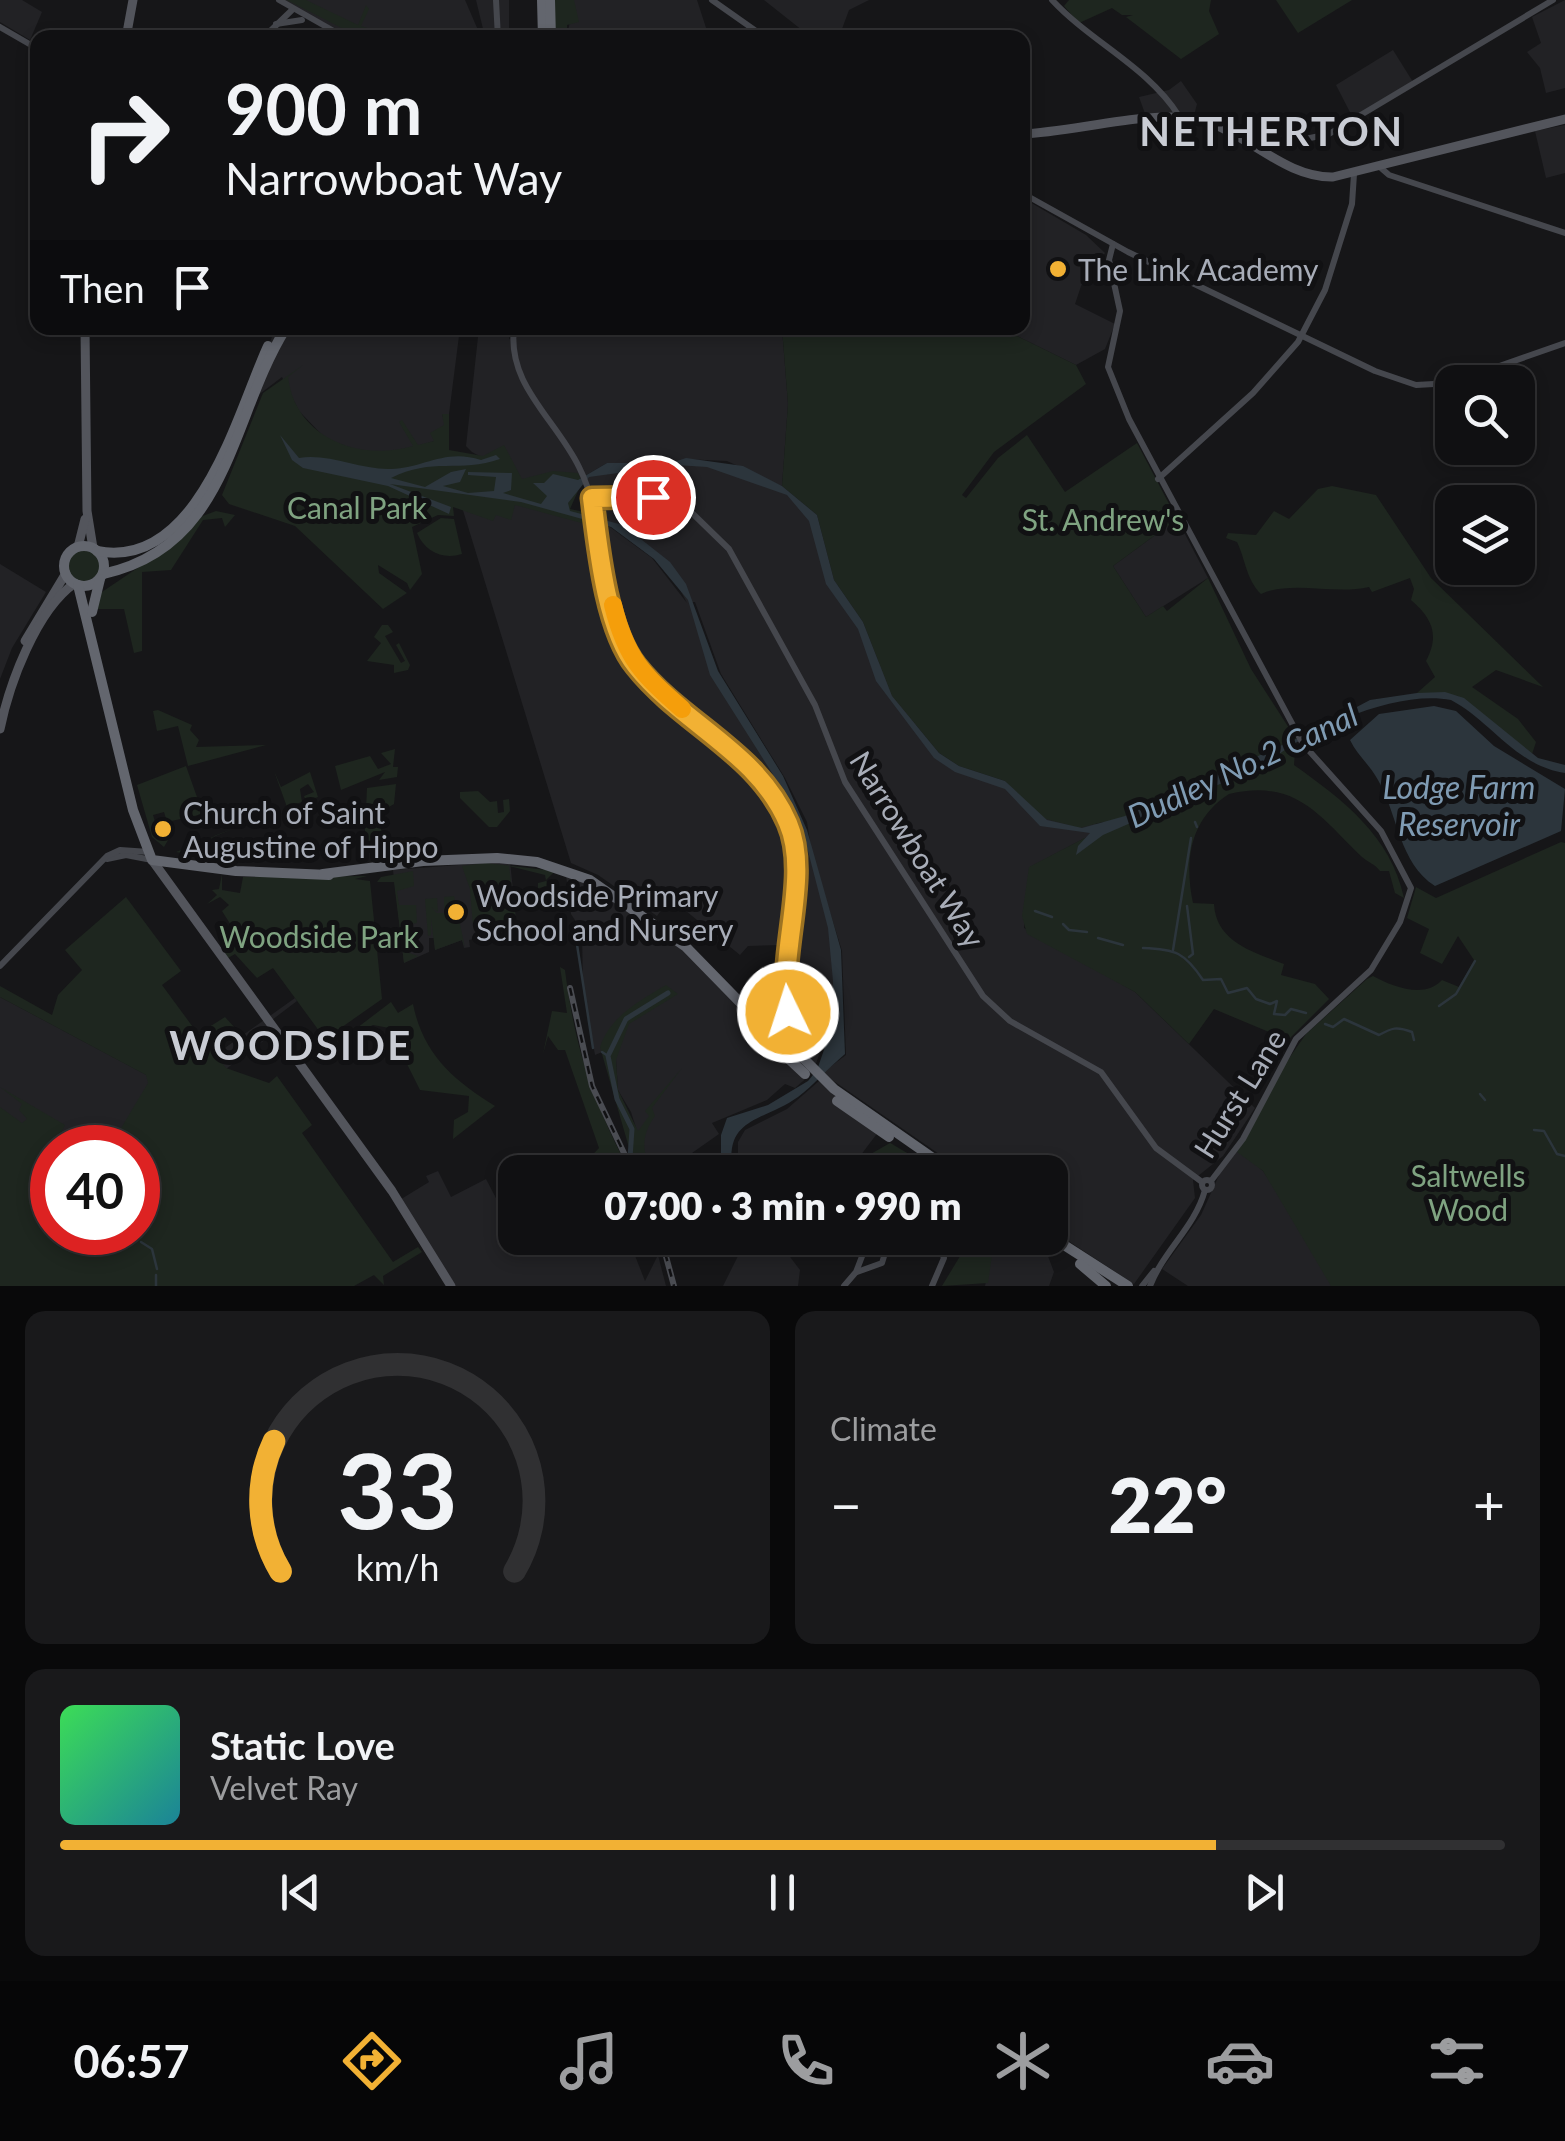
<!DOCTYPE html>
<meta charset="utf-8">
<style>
:root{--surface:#101012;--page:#19191b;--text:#f1f3f6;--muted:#9c9d9f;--line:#303032;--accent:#f2b134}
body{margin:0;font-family:Lato,sans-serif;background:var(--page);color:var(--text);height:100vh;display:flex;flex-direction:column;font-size:38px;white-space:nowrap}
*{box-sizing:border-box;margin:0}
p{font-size:32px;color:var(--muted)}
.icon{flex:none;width:55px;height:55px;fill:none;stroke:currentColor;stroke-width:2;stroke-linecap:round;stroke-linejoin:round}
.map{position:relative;height:1286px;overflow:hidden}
.details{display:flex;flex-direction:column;gap:25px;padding:25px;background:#09090a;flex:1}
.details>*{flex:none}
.top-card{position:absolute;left:30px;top:30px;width:1000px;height:305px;border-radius:20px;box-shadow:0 5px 15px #0003,0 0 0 2px var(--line);background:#101012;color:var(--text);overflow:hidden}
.controls{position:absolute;left:1435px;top:365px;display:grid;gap:20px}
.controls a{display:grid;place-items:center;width:100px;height:100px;border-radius:20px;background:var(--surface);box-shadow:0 5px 15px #0003,0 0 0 2px var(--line);font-size:50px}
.speed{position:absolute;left:30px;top:1125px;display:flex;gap:20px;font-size:50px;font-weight:700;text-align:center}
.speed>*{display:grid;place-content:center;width:130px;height:130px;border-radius:50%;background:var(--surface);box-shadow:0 5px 15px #0003,0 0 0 2px var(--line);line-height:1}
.speed .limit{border:15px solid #d22;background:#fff;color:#111}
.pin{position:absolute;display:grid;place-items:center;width:85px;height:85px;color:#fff;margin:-42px;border:5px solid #fff;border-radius:50%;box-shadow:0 2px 10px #0007}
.me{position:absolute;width:110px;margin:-55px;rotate:356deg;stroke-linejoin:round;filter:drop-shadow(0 0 8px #0008)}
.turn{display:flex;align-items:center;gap:35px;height:210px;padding:0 30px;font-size:45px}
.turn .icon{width:130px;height:130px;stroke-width:2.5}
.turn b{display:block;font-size:70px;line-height:85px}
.then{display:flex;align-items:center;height:95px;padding:0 30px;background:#0003;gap:20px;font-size:38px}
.big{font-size:75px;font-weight:800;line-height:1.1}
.details .tile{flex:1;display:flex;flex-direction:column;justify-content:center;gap:15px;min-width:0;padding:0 35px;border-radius:20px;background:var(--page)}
.details .dial{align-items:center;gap:0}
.dial svg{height:260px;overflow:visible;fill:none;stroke:var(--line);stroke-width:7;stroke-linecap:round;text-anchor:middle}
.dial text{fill:var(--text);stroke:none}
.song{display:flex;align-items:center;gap:30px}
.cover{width:120px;height:120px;border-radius:15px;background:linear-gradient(135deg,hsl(130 70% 55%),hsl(190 70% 35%))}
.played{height:10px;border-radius:5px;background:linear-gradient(90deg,var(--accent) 80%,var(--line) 80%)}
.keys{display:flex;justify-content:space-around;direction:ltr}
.heat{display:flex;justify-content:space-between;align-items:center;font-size:55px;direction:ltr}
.details .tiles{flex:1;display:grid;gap:25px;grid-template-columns:1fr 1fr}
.tile:last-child{grid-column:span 2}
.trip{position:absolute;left:498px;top:1155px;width:570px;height:100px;border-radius:20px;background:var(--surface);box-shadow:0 5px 15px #0003,0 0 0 2px var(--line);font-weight:800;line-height:100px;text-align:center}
.tab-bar{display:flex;height:160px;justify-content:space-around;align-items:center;background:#060607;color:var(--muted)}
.tab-bar .icon{width:70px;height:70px}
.tab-bar .selected{color:var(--accent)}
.tab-bar b{font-size:45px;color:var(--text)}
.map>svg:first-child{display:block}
.built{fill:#222225}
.green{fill:#1e261f;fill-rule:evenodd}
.water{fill:#2c353c}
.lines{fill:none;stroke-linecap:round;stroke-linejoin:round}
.stream{stroke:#2c353c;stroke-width:2.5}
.canal{stroke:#2c353c;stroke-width:5}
.secondary{stroke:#45474d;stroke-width:6}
.primary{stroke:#53555c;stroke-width:9}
.highway{stroke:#63666e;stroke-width:10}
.rail-casing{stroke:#4a4c52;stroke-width:6}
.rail{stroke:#111113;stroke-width:2.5;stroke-dasharray:8;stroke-linecap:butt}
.route-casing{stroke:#9d7322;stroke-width:25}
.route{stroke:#f2b134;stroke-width:18}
.slow{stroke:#f59e0b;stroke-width:18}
.poi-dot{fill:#f2b134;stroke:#111113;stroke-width:4}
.labels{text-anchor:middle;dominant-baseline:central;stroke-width:10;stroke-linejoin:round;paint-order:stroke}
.poi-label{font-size:30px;fill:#a8adb8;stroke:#111113;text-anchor:start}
.park-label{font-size:30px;fill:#7fa381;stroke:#111113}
.street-label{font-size:30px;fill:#a8adb8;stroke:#111113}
.water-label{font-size:32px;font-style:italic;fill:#7f9bb3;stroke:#111113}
.district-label{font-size:40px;font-weight:bold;letter-spacing:2.5px;fill:#c9ccd4;stroke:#111113}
</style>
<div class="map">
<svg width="1565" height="1286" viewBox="0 0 1565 1286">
<rect width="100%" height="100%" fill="#161618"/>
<g class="built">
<path d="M0,0H22L42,12L30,40L0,22Z"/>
<path d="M279,0H465L481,37H346Z"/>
<path d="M476,0H509V37H485Z"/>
<path d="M574,0H697L709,37H567Z"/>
<path d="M764,0H869L849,10L839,37L812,38Z"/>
<path d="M1565,0V88L1546,93L1540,68L1527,52L1541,43L1532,17Z"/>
<path d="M1393,50L1413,82L1353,118L1336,85Z"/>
<path d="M1181,81L1197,104L1193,119H1147L1139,97L1169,90Z"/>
<path d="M1565,125V173L1546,178L1535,131Z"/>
<path d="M1023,198L1086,235L1105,253L1081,286L1075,304L1115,324L1105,349L1076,365L1001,328H1022Z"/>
<path d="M275,328H460L449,414H442L445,424L435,441L392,453H365L326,439L299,411L282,377L249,402Z"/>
<path d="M479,328H511L509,339L515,340L517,328H782L788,404L782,486L727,461L683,459L720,465L785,492L811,515L825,570L928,746L956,768L998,781L1104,828L1030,867L1024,928L1135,992L1255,1108L1223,1156L1193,1180L1195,1198L1134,1284L1050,1229V1172H965L822,1073L846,1055L842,951L812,854L807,822L785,778L721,674L695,602H691L712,669L784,786L811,854L830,924L838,1020L829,1027L814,1069L802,1057L789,991L787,963L798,861H791L782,945L748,946L740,955L670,898L657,916L598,875L571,863L462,507L522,503L610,527L652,558L687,603L670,570L629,534L595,520L585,478L609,467L670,463H607L578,480H522L472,452L466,446Z"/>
<path d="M1177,519L1208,578L1146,617L1113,566Z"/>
<path d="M0,564L46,592L12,648L0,679Z"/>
<path d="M510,861L517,929L469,940L470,947L464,948L462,940L435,950L434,938H429V952L404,963L393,870Z"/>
<path d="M571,872L673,936L811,1074L795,1088L785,1084L767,1100L712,1123L719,1134L682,1160L679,1172H650L631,1112L618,1090L616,1060L602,1052L595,1055L583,991L582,931L571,914L566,875Z"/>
<path d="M0,997L154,1079L115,1147L52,1148L0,1159Z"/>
<path d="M295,998L297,1001L268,1023L274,1033L226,1069L215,1055Z"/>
<path d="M819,1081L879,1131L848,1172H738V1142L745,1130L787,1109Z"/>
<path d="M1239,1149L1263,1171L1343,1286H1188L1162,1269L1201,1215L1220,1173Z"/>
<path d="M438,1171L451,1197L486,1179L509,1223L515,1220V1238H628L645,1281L658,1255L666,1286H450L398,1201L429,1182L426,1176Z"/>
<path d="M747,1238H772L781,1245L800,1270L798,1286H723Z"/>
<path d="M1007,1238H1048L1057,1243L1046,1251L1054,1272L1049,1286H985L993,1247L1005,1246Z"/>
</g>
<g class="green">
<path d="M287,0H306L358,25L366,5L369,9L361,26L395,37H359Z"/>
<path d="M553,0H574L579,22L567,25V37H555Z"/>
<path d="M1069,0H1211L1209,11L1219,34L1181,59L1126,17L1133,15H1122L1112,8L1079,23L1064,6Z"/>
<path d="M1276,0H1352L1298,33Z"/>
<path d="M782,328H1001L1076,365L1086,384L994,452L962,495L966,498L998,458L1027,435L1065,492L1137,443L1177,519L1113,566L1146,617L1163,606L1167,611L1208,578L1251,669L1296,739L1294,765C1343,800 1391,836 1404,898L1395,893L1389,871H1380C1375,864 1369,863 1362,857C1320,817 1297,778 1229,794C1190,819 1184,860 1193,903L1214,904C1216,942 1253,952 1284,964L1281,975L1315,984L1329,999L1288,1040L1214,1009L1189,1044L1135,992L1027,934L1022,916L1029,867L1104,828L1103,822L1079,828L1039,817L1005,781L959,766L939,753L892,696L863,622L834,580L817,515L782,486L788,404Z"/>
<path d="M303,365L288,377C295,438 360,462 413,446L399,422L402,420L418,445L434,441L430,433L444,425L442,414H449V450L483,456L504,445L522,479L553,471L578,473L582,482L570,509L589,513V525L515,505L511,520L496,515L493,521L453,507L454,516L438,515L412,527L422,574L410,590L407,583L378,565L379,573L407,593L383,609L295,526L229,504L222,495L263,393Z"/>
<path d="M1332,486L1376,495L1431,578L1543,687L1496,670L1472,687L1518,719L1536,742L1532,754L1458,696L1417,693L1435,677L1426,661C1440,635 1432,618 1411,600L1414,589L1410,578L1372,592L1369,587C1334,595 1292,580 1261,594C1246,579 1246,561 1237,542L1226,538L1228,533L1256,535L1274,511L1289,519L1318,489Z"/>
<path d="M216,511L235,515L225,527L222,518L203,520L171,570L142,572V651L134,653L124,609H96L99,594L148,561L200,517Z"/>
<path d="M441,518L454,519L462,554C443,560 425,552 417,533Z"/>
<circle cx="84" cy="565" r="16"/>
<path d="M382,625H388L393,632L385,636L401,663L405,661L396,645L399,643L410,665L408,670L394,673V665L367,661L381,643L374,637Z"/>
<path d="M158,710L192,725L190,730L199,740L196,747L266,745L188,766L178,726L157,731L153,711Z"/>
<path d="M395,749L393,767H398L397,777L379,780L385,772L341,790L335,766L370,756L378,769L391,764L381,753Z"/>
<path d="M186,766L203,814L167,822L164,812L153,815L160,838L171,835L164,847L152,837L137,785Z"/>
<path d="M274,771L281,787L310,772L318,797L306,801L304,796L314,792L308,784L300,789L302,802L287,807Z"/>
<path d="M396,784L394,804L382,811L381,830L391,841L382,839L383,849L364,850L367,788Z"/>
<path d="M478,791L490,802L497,801L498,813L504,812L503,800L509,799L510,811L497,827H489L460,798V792Z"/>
<path d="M235,828L214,836L218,853L226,856L221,860L176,852Z"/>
<path d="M1561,842L1565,843V1286H1331L1263,1171L1237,1152L1278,1074L1306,1034L1367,979L1373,976C1393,987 1425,999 1442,980L1459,987L1474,960L1458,936L1442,964L1420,953L1429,929L1407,918L1416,887L1436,898Z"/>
<path d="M486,863L555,871L546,880L549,887L538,888V883L546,881L545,875L509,866L517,929L484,936V929L473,926L470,889L462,866Z"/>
<path d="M413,871L414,886L397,891L399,905H416L417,923L411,924L412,930L420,933L403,939L406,952L418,956L404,963L394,882H377L381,877Z"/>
<path d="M222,874V890L240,893L243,877L367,876L355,879L370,881L382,999L325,1039L273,968L257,978L235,954L228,958L223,951L239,938L222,911L229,905L220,897L207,904L217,895L212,890L219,889Z"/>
<path d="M454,896L465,948L462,940L435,950L431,918V935L428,936L425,899L437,898L438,912L431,907L437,913H444V897Z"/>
<path d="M126,897L181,971L162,985L198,1034L225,1017L236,1029L210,1048L226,1068L269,1083L277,1076L312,1125L302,1133L393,1262L418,1247L422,1252L383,1276L384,1285L374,1275L354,1286H0V1107L22,1123L27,1119L19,1110L22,1104L0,1087L65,1125L61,1133L72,1138L76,1134L117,1135L148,1083L146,1075L0,997V986L52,1015L58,995L82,970L65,950ZM52,1148H138V1232H52Z"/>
<path d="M560,967L565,970C575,1050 593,1101 630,1172H624L617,1159L607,1164L603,1172H585L584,1164L599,1148L565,1050H558L548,1036L543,1054L552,1011L567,1013Z"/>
<path d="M666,985L678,994L629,1024L616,1060L618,1090L638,1131L649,1116L645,1111L682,1068L652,1108L655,1116C641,1135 641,1154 654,1172H636L600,1047C610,1016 641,1000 666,985Z"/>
<path d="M391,1002L398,1013L413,1004C423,1054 453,1080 495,1106L453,1139L454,1120L468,1112L469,1096L420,1090L402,1054L406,1031L373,1025L336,1044Z"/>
<path d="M890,1143L892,1144L939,1172H853L869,1155Z"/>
<path d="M971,1238H1007L1006,1246L993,1248L988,1283L942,1286Z"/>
</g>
<g class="water">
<path d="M280,435L299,458C329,453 360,470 391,469C424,468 445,448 481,460L496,455L500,459C460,473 432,457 391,478L425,487L451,472L466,469L460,482L443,486L468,493L494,491L496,477L468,475V472L512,473L511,490L503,493L541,504L547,496L533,483H544L553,474L578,480L607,463H671L686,458L743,466L782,486L817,515L834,580L863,622L892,696L939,753L959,766L1005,781L1047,820L1082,828L1125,816L1300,737L1370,700L1417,693L1445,692L1464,698L1538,758L1565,765V773C1516,766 1491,721 1451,700C1397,689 1307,729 1266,764L1103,835L1076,855L1078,846L1090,833L1040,826L1005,789L955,772L934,758L876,681L858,629L826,584L809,521L787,495L707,467L676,465L589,477L568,503L570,511L623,525L670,562L686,584L718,671L783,776L807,830L841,950L845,1054C828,1068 814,1085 798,1097C763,1122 723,1117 733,1172H721V1135L727,1118L768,1105L808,1081L817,1070L834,1021L833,981L828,928L808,851L779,784L710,675L688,600L654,559L611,527L521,502L390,484L451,507L449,514L388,486L303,468L292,460Z"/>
<path d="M1434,706L1456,711L1494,746L1565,789L1561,831L1435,886C1399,863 1398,815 1378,780C1370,765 1357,755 1350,740L1379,714Z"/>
</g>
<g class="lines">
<g class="stream">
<path d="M1195,822L1197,827"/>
<path d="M1187,906L1193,954L1189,957"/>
<path d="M1035,911L1052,917"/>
<path d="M1063,924L1069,930L1087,932"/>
<path d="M576,938L593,1048"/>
<path d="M1098,938L1123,945"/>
<path d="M1143,948C1176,949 1185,953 1203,980L1221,979L1228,993L1247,988L1256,999L1270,1004L1277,1001L1274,1014L1285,1015L1291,1009L1306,1013"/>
<path d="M1173,950L1191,838"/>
<path d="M1439,1006L1456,994L1475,961"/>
<path d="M1325,1024L1333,1027L1344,1019L1379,1035C1392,1028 1396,1026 1412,1032L1414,1040"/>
<path d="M602,1052L608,1056"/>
<path d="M1480,1094L1485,1100"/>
<path d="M1534,1130L1544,1131L1557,1154L1565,1156"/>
<path d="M141,1242L152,1249L157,1269"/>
<path d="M156,1286V1275"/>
</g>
<g class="canal">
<path d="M629,1172L632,1129L617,1099L608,1056L626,1019L668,993"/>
<path d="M633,1238L638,1254"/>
</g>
<g class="secondary">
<path d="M279,0L346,38"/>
<path d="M496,0L498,38"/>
<path d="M712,0L766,38"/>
<path d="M1052,0C1092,43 1147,66 1179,116"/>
<path d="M276,24L302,20"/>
<path d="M0,27L38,49"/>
<path d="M263,38L292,10"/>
<path d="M1245,138L1291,142L1329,134L1553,0"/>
<path d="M1381,168L1389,175L1565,233"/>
<path d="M1022,193L1128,252L1375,371L1416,385L1452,383"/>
<path d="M1113,244L1109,260L1120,311L1108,367L1129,419L1303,744L1381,831L1411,888L1400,922L1371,970L1296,1039L1243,1139L1211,1181"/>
<path d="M514,328C507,385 555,418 579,467C607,522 597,593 625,649C638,676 666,695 688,714C732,752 791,790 796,855C798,892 786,930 783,968C782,995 798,1024 791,1050"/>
<path d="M1454,382L1565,343"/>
<path d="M1158,479L1253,393L1298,342L1325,290L1352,204L1354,174"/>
<path d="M592,498L621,495L669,503L690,511L729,549L815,705L845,782L983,996L1010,1021L1101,1072L1156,1148L1202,1182"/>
<path d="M107,859L126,855L152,860"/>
<path d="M0,966L107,856L120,850L149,852"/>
<circle cx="1207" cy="1185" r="5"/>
<path d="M928,1238L939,1246L944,1258L932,1286"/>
<path d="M857,1272L882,1263L889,1240"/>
<path d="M844,1286L856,1272L866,1246L890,1238"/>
<path d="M1142,1286L1154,1271"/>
<path d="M1150,1286C1164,1250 1195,1227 1205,1190"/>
</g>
<g class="primary">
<path d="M126,38L133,0"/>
<path d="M1022,134C1075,132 1152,109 1200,120C1247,132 1284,178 1333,177L1565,119"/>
<path d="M85,328L87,511L93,548"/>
<path d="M78,547L85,519"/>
<path d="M25,641L66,573"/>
<path d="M0,729C9,685 36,610 75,583"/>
<path d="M152,860L392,1191L451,1286"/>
</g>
<g class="highway">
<path d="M542,0L543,38"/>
<path d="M550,0L551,38"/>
<circle cx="84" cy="566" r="20"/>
<path d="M97,551C199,571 238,411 268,346"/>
<path d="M103,574C230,547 230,417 286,328"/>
<path d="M78,585L133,810L152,860L236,871L329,875"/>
<path d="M92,612L100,579"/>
<path d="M323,874L423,861L497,858L537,862L590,880L686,947L769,1032L787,1042L834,1089L953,1172"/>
<path d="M759,1031L805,1074"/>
<path d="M837,1101L889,1137"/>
<path d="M1050,1236L1128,1286"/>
<path d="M1080,1264L1106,1286"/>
</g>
<g class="rail-casing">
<g id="rail">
<path d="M570,988L592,1086L633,1172"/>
<path d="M661,1238L674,1286"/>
</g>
</g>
<use href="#rail" class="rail"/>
</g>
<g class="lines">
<g class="route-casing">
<path id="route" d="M653,497L592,498C598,546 606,629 636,666C682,724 758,752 788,823C811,876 778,952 788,1012"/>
</g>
<use href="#route" class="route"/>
<path class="slow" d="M613,605C626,658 642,674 682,709"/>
</g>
<g class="poi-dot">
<circle cx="1058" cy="269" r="10"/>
<circle cx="163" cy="829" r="10"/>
<circle cx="456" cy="912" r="10"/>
</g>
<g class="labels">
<g class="poi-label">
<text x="1078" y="269">The Link Academy</text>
<text x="183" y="812">Church of Saint<tspan x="183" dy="34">Augustine of Hippo</tspan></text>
<text x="476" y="895">Woodside Primary<tspan x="476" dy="34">School and Nursery</tspan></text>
</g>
<g class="park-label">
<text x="357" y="507">Canal Park</text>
<text x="1103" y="519">St. Andrew's</text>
<text x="319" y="936">Woodside Park</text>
<text x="1468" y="1175">Saltwells<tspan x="1468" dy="34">Wood</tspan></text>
</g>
<g class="street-label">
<text transform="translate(918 849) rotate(58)">Narrowboat Way</text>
<text transform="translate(1239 1093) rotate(-58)">Hurst Lane</text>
</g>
<g class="water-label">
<text transform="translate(1242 765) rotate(-25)">Dudley No.2 Canal</text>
<text x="1459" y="786">Lodge Farm<tspan x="1459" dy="37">Reservoir</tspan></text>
</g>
<g class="district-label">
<text x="1272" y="131">NETHERTON</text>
<text x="291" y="1045">WOODSIDE</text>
</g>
</g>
</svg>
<div class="controls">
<a><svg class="icon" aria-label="search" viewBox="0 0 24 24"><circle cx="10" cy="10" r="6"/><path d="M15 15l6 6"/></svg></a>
<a><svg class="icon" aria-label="layers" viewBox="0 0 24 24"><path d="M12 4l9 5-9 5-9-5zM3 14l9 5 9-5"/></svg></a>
</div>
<div class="speed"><div class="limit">40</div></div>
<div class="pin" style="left:653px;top:497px;background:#d93025"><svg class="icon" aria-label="arrive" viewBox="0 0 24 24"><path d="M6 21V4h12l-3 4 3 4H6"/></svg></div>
<svg class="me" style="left:788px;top:1012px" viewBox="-20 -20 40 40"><circle r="17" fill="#f2b134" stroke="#fff" stroke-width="3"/><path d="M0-11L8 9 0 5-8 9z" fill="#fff"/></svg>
<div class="trip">07:00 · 3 min · 990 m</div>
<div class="top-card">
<div class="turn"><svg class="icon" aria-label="right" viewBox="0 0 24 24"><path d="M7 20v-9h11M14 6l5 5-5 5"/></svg><div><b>900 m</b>Narrowboat Way</div></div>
<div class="then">Then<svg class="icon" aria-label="arrive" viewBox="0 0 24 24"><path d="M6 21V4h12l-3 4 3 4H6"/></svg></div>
</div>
</div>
<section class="details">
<div class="tiles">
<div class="tile dial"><svg viewBox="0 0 100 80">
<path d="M14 69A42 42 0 1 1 86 69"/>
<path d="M14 69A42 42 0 0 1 12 29" stroke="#f2b134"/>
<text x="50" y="56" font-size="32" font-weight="700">33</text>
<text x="50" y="72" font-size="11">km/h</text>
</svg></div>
<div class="tile"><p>Climate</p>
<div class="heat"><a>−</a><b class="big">22°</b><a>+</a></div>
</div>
<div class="tile">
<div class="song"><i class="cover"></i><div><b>Static Love</b><p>Velvet Ray</p></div></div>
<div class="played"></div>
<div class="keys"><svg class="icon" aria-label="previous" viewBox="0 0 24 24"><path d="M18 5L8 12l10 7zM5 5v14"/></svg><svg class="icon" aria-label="pause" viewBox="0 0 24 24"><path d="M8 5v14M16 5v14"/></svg><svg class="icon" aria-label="next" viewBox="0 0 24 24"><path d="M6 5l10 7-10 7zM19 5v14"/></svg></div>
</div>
</div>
</section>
<nav class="tab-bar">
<b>06:57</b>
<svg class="icon selected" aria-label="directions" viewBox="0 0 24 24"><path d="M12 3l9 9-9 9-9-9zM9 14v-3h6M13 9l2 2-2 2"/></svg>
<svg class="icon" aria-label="music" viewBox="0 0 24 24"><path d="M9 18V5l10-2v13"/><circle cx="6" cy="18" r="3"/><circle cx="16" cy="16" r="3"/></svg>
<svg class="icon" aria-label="phone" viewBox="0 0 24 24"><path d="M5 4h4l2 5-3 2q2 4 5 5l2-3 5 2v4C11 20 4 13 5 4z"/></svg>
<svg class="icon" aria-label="climate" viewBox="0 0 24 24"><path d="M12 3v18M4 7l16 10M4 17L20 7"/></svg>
<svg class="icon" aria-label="car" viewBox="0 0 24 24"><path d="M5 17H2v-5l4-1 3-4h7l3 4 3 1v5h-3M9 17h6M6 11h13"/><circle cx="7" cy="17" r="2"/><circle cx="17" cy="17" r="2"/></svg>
<svg class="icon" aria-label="filters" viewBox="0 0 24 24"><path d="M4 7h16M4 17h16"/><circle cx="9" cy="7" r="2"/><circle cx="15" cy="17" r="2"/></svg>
</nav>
